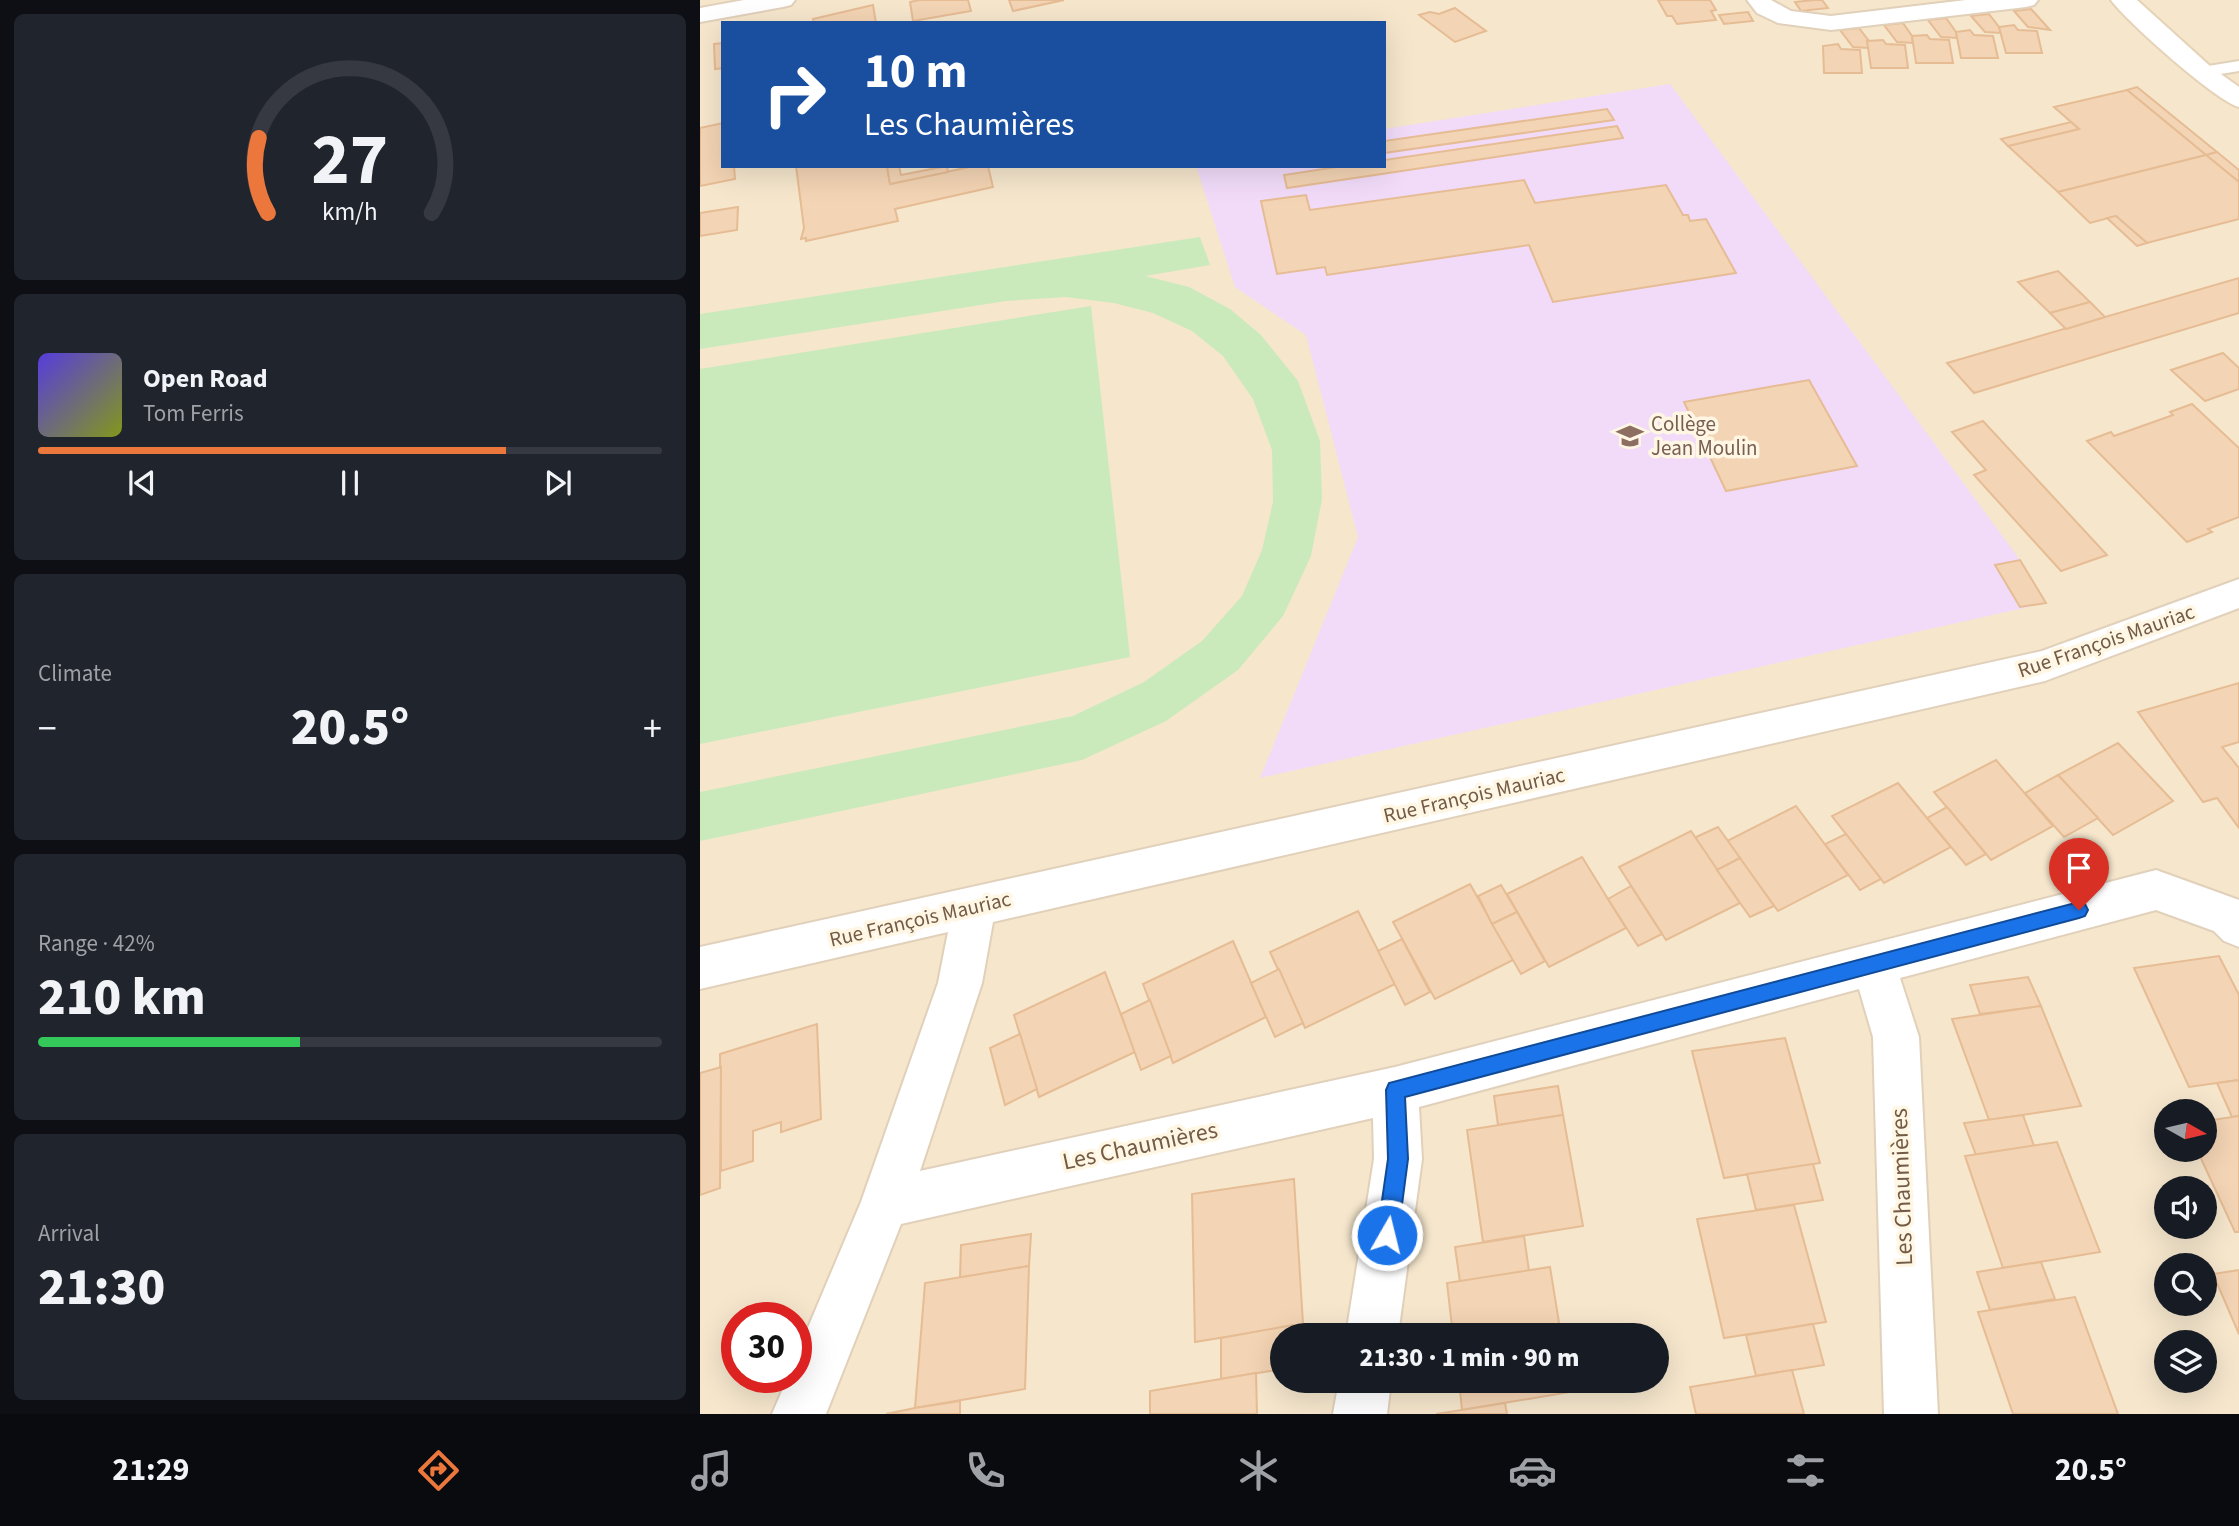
<!DOCTYPE html>
<meta charset="utf-8">
<style>
:root{--surface:#171b24;--page:#20242c;--text:#f1f3f6;--muted:#9ea1a6;--line:#363941;--accent:#ec773d}
body{margin:0;font-family:"Source Sans 3",sans-serif;background:var(--page);color:var(--text);height:100vh;display:flex;flex-direction:column;font-size:26px;white-space:nowrap}
*{box-sizing:border-box;margin:0}
p{font-size:23px;color:var(--muted)}
.icon{flex:none;width:38px;height:38px;fill:none;stroke:currentColor;stroke-width:2;stroke-linecap:round;stroke-linejoin:round}
.map{position:relative;flex:1;overflow:hidden}
.details{display:flex;flex-direction:column;gap:14px;padding:14px;background:#0d0f14;width:700px}
.details>*{flex:none}
.top-card{position:absolute;left:21px;top:21px;width:665px;height:147px;border-radius:0px;box-shadow:0 7px 28px #0002;background:#1a4fa0;color:#fff;overflow:hidden}
.needle{width:46px;rotate:98deg}
.fabs{position:absolute;left:1454px;top:1099px;display:grid;gap:14px}
.fabs a{display:grid;place-items:center;width:63px;height:63px;border-radius:50%;background:var(--surface);box-shadow:0 7px 28px #0002;font-size:35px}
.speed{position:absolute;left:21px;top:1302px;display:flex;gap:14px;font-size:35px;font-weight:700;text-align:center}
.speed>*{display:grid;place-content:center;width:91px;height:91px;border-radius:50%;background:var(--surface);box-shadow:0 7px 28px #0002;line-height:1}
.speed .limit{border:10px solid #d22;background:#fff;color:#111}
.pin{position:absolute;display:grid;place-items:center;width:60px;height:60px;color:#fff;margin:-72px -30px;border-radius:50% 50% 50% 0;rotate:-45deg;box-shadow:0 0 7px #0007}
.pin .icon{rotate:45deg}
.me{position:absolute;width:77px;margin:-38px;rotate:8deg;stroke-linejoin:round;filter:drop-shadow(0 0 5px #0008)}
.turn{display:flex;align-items:center;gap:24px;height:147px;padding:0 28px;font-size:32px}
.turn .icon{width:91px;height:91px;stroke-width:2.5}
.turn b{display:block;font-size:49px;line-height:60px}
.big{font-size:52px;font-weight:800;line-height:1.1}
.details .card{flex:1;display:flex;flex-direction:column;justify-content:center;gap:10px;min-width:0;padding:0 24px;border-radius:10px;background:var(--page)}
.details .dial{align-items:center;gap:0}
.dial svg{height:182px;overflow:visible;fill:none;stroke:var(--line);stroke-width:7;stroke-linecap:round;text-anchor:middle}
.dial text{fill:var(--text);stroke:none}
.song{display:flex;align-items:center;gap:21px}
.cover{width:84px;height:84px;border-radius:10px;background:linear-gradient(135deg,hsl(250 70% 55%),hsl(70 70% 35%))}
.played{height:7px;border-radius:4px;background:linear-gradient(90deg,var(--accent) 75%,var(--line) 75%)}
.keys{display:flex;justify-content:space-around;direction:ltr}
.heat{display:flex;justify-content:space-between;align-items:center;font-size:38px;direction:ltr}
.charge{height:10px;border-radius:5px;background:linear-gradient(90deg,#34c759 42%,var(--line) 0)}
.trip{position:absolute;left:570px;top:1323px;width:399px;height:70px;border-radius:35px;background:var(--surface);box-shadow:0 7px 28px #0002;font-weight:800;line-height:70px;text-align:center}
.tab-bar{display:flex;height:112px;justify-content:space-around;align-items:center;background:#090b0e;color:var(--muted)}
.tab-bar .icon{width:49px;height:49px}
.tab-bar .on{color:var(--accent)}
.tab-bar b{font-size:32px;color:var(--text)}
main{display:flex;flex:1;min-height:0}
.map>svg:first-child{display:block}
.residential{fill:#f5e6cc;fill-rule:evenodd}
.education{fill:#f1dbf9}
.green{fill:#caeabc}
.building{fill:#f3d4b4;stroke:#e6bc94;stroke-width:2}
.lines{fill:none;stroke-linecap:round;stroke-linejoin:round}
.lane-casing{stroke:#e1d0ba;stroke-width:4}
.street-casing{stroke:#e1d0ba;stroke-width:4}
.secondary-casing{stroke:#e6d2b7;stroke-width:4}
.lane{fill:#fff;fill-rule:evenodd}
.street{fill:#fff;fill-rule:evenodd}
.secondary{fill:#fff;fill-rule:evenodd}
.route{fill:#1a73e8;stroke:#114b97;stroke-width:2}
.labels{text-anchor:middle;dominant-baseline:central;stroke-width:7;stroke-linejoin:round;paint-order:stroke}
.education-label{font-size:21px;fill:#785e54;stroke:#fff7e4;text-anchor:start}
.street-label{font-size:21px;fill:#735b46;stroke:#fff7e4}
.near-street-label{font-size:24px;fill:#735b46;stroke:#fff7e4}
</style>
<main>
<section class="details">
<div class="card dial"><svg viewBox="0 0 100 80">
<path d="M14 69A42 42 0 1 1 86 69"/>
<path d="M14 69A42 42 0 0 1 10 36" stroke="#ec773d"/>
<text x="50" y="56" font-size="32" font-weight="700">27</text>
<text x="50" y="72" font-size="11">km/h</text>
</svg></div>
<div class="card">
<div class="song"><i class="cover"></i><div><b>Open Road</b><p>Tom Ferris</p></div></div>
<div class="played"></div>
<div class="keys"><svg class="icon" aria-label="previous" viewBox="0 0 24 24"><path d="M18 5L8 12l10 7zM5 5v14"/></svg><svg class="icon" aria-label="pause" viewBox="0 0 24 24"><path d="M8 5v14M16 5v14"/></svg><svg class="icon" aria-label="next" viewBox="0 0 24 24"><path d="M6 5l10 7-10 7zM19 5v14"/></svg></div>
</div>
<div class="card"><p>Climate</p>
<div class="heat"><a>−</a><b class="big">20.5°</b><a>+</a></div>
</div>
<div class="card"><p>Range · 42%</p><b class="big">210 km</b><div class="charge"></div></div>
<div class="card"><p>Arrival</p><b class="big">21:30</b></div>
</section>
<div class="map">
<svg width="1539" height="1414" viewBox="0 0 1539 1414">
<rect width="100%" height="100%" fill="#fdf4dd"/>
<path class="residential" d="M0,0H1539V1414H0ZM23,23H684V166H23ZM1466,1111H1505V1150H1466ZM1466,1188H1505V1227H1466ZM1466,1265H1505V1304H1466ZM37,1318H96V1377H37ZM583,1335H957V1381H583ZM1466,1342H1505V1381H1466Z"/>
<path class="education" d="M970,84L1320,560L1346,603L560,778L658,537L606,335L535,287L496,166H684V129Z"/>
<g class="green">
<path d="M500,237L510,265L445,276L489,287L530,309L561,335L598,381L620,441L622,499L611,556L583,616L538,670L466,721L382,760L0,841V792L373,716L444,682L502,641L542,596L562,550L573,502L572,450L553,399L523,356L492,331L453,313L414,303L366,297L306,301L0,349V314Z"/>
<path d="M391,306L430,657L0,744V369Z"/>
</g>
<g class="building">
<path d="M219,0H268L271,11L213,21L210,2Z"/>
<path d="M309,0H364L313,11Z"/>
<path d="M958,0H1010L1016,10L1011,11L1016,20L977,24L972,16H967Z"/>
<path d="M1114,0H1122L1128,8L1101,11L1095,2Z"/>
<path d="M173,5L176,23H114L113,19Z"/>
<path d="M755,8L786,31L755,42L719,15L730,12L739,14Z"/>
<path d="M1331,9L1350,30L1328,27L1314,11Z"/>
<path d="M1048,12L1053,21L1024,24L1019,15Z"/>
<path d="M1289,14L1299,27L1301,33L1285,32L1271,16Z"/>
<path d="M1246,18L1256,32L1257,38L1241,37L1228,20Z"/>
<path d="M1203,23L1212,36L1213,43L1197,42L1184,25Z"/>
<path d="M1314,25L1318,30L1337,31L1342,53H1306L1299,27Z"/>
<path d="M1159,28L1169,41L1168,48L1153,47L1140,30Z"/>
<path d="M1270,30L1274,35L1293,36L1298,58H1261L1256,32Z"/>
<path d="M1227,35L1230,39L1249,40L1253,63H1216L1212,36Z"/>
<path d="M1183,40L1186,44L1205,45L1208,68H1171L1167,41Z"/>
<path d="M23,43V68L15,69L14,44Z"/>
<path d="M1138,44L1141,49L1160,50L1162,73H1124L1123,46Z"/>
<path d="M1437,87L1517,152L1506,155L1427,90Z"/>
<path d="M1427,90L1506,155L1358,192L1308,146L1379,129L1354,107Z"/>
<path d="M907,109L914,120L684,153V141Z"/>
<path d="M1371,122L1379,129L1308,146L1301,139Z"/>
<path d="M23,123V166H34L35,179L0,186V128Z"/>
<path d="M917,126L923,138L587,188L584,175L643,166H684V160Z"/>
<path d="M1517,152L1539,170V182L1506,155Z"/>
<path d="M1506,155L1539,182V219L1447,243L1416,216L1390,223L1358,192Z"/>
<path d="M96,166H187L190,184L274,166H288L293,187L195,209L198,221L106,241V238L101,239L104,228Z"/>
<path d="M187,166H199L201,175L247,166L248,172L190,184Z"/>
<path d="M824,180L835,203L966,185L983,215H988L990,221L1006,219L1036,273L853,302L829,245L627,275L625,267L577,274L561,201L606,195L610,210Z"/>
<path d="M38,207L37,230L0,236V213Z"/>
<path d="M1416,216L1447,243L1437,246L1407,218Z"/>
<path d="M1358,271L1390,302L1350,313L1318,282Z"/>
<path d="M1539,278V313L1274,393L1247,363Z"/>
<path d="M1390,302L1405,317L1366,329L1350,313Z"/>
<path d="M1523,353L1539,368V389L1505,401L1471,370Z"/>
<path d="M1109,380L1157,466L1026,491L984,402Z"/>
<path d="M1492,404L1539,448V517L1508,529L1512,532L1487,542L1387,441L1411,432L1414,436L1473,415L1470,412Z"/>
<path d="M1283,421L1407,555L1361,571L1274,475L1286,470L1252,432Z"/>
<path d="M1320,560L1346,603L1320,607L1295,565Z"/>
<path d="M1539,683V742L1522,747L1539,768V828L1517,798L1503,802L1438,712Z"/>
<path d="M1418,743L1473,801L1413,835L1358,775Z"/>
<path d="M1296,760L1353,826L1291,860L1234,792Z"/>
<path d="M1358,775L1398,818L1364,837L1325,793Z"/>
<path d="M1198,783L1251,847L1184,883L1132,816Z"/>
<path d="M1096,806L1148,875L1078,911L1027,841Z"/>
<path d="M1247,807L1286,854L1266,865L1227,818Z"/>
<path d="M1018,827L1040,858L1017,870L994,838Z"/>
<path d="M991,831L1040,903L966,940L919,867Z"/>
<path d="M1146,834L1181,879L1160,890L1125,844Z"/>
<path d="M882,857L926,928L849,967L807,894Z"/>
<path d="M1040,858L1074,906L1050,917L1017,870Z"/>
<path d="M770,884L813,960L735,999L693,922Z"/>
<path d="M801,885L817,912L792,924L778,896Z"/>
<path d="M931,886L962,934L938,946L908,899Z"/>
<path d="M658,911L695,984L605,1028L570,952Z"/>
<path d="M817,912L845,961L821,974L792,924Z"/>
<path d="M702,939L730,992L705,1005L678,951Z"/>
<path d="M533,941L566,1017L473,1063L443,984Z"/>
<path d="M1519,956L1539,995V1080L1489,1087L1434,968Z"/>
<path d="M579,969L603,1023L575,1037L551,983Z"/>
<path d="M405,972L435,1052L339,1097L314,1015Z"/>
<path d="M1328,977L1341,1006L1280,1014L1270,985Z"/>
<path d="M450,1000L471,1056L441,1070L421,1014Z"/>
<path d="M1341,1006L1381,1106L1289,1120L1252,1019Z"/>
<path d="M117,1024L121,1119L81,1132V1122L53,1131V1161L21,1171L20,1054Z"/>
<path d="M320,1034L337,1089L305,1105L290,1048Z"/>
<path d="M1085,1038L1120,1163L1024,1178L992,1051Z"/>
<path d="M21,1067L20,1188L0,1195V1073Z"/>
<path d="M1539,1080V1116L1532,1117L1517,1083Z"/>
<path d="M858,1086L863,1115L798,1125L794,1096Z"/>
<path d="M863,1115L883,1226L783,1242L767,1130Z"/>
<path d="M1323,1115L1334,1146L1276,1155L1264,1123Z"/>
<path d="M1539,1116V1232H1535L1497,1150H1505V1121Z"/>
<path d="M1357,1142L1400,1252L1303,1268L1265,1156Z"/>
<path d="M1113,1164L1123,1200L1056,1210L1047,1174Z"/>
<path d="M594,1179L603,1324L495,1342L492,1194Z"/>
<path d="M1094,1205L1126,1322L1024,1338L997,1219Z"/>
<path d="M331,1234L329,1266L260,1278L261,1245Z"/>
<path d="M824,1236L829,1271L760,1282L755,1247Z"/>
<path d="M1341,1262L1355,1299L1290,1310L1277,1272Z"/>
<path d="M329,1266L325,1389L215,1408L225,1283Z"/>
<path d="M850,1267L861,1335H753L747,1283Z"/>
<path d="M1539,1270V1334L1513,1274Z"/>
<path d="M1375,1297L1418,1414H1313L1278,1312Z"/>
<path d="M1113,1324L1124,1365L1056,1376L1046,1335Z"/>
<path d="M593,1325L594,1335H583V1369L521,1379V1338Z"/>
<path d="M1092,1370L1104,1414H996L990,1387Z"/>
<path d="M556,1373L557,1414H450V1391Z"/>
<path d="M759,1381H868L870,1392L762,1410Z"/>
<path d="M260,1401V1414H186L215,1408Z"/>
<path d="M805,1403L807,1414H736L762,1410Z"/>
</g>
<g class="lines">
<g class="lane-casing">
<path id="lane" d="M1539,61V71L1502,77L1494,72L1502,67Z"/>
</g>
<g class="street-casing">
<g id="street">
<path d="M44,0H95L91,5L83,7L0,22V8Z"/>
<path d="M1047,0H1071L1091,11L1131,16L1266,0H1338L1334,5L1326,7L1131,30L1078,23L1057,13Z"/>
<path d="M1539,579V608L1345,681L293,922L282,983L220,1171L695,1067L1456,870L1539,900V947L1524,941L1514,931L1456,910L1200,978L1219,1037L1238,1414H1184L1173,1037L1159,989L719,1107L722,1159L698,1335H646L674,1159L673,1118L201,1224L126,1414H72L88,1377H96V1356L161,1202L238,983L248,932L0,989V947L1342,651Z"/>
<path d="M639,1381H691L687,1414H633Z"/>
</g>
</g>
<g class="secondary-casing">
<path id="secondary" d="M1411,0H1437L1511,67L1539,87V107C1516,101 1426,21 1411,0Z"/>
</g>
<use href="#lane" class="lane"/>
<use href="#street" class="street"/>
<use href="#secondary" class="secondary"/>
</g>
<path class="route" d="M1379,902L1385,904L1388,910L1385,916L1379,918L705,1097L708,1159L698,1235L694,1242L687,1245L680,1242L677,1235L688,1159L686,1090L689,1083Z"/>
<defs>
<g id="school-bare" transform="scale(2.1)"><path d="M0-5L7-2L0 1L-7-2ZM-4 1L0 2.5L4 1V4Q0 6-4 4Z" fill="#8d6e63" stroke="#fff7e4" stroke-width="2.5" paint-order="stroke"/></g>
</defs>
<g fill-rule="evenodd">
<use href="#school-bare" x="930" y="436"/>
</g>
<g class="labels">
<g class="education-label">
<text x="951" y="424">Collège<tspan x="951" dy="24">Jean Moulin</tspan></text>
</g>
<g class="street-label">
<text transform="translate(1406 641) rotate(-19)">Rue François Mauriac</text>
<text transform="translate(774 795) rotate(-13)">Rue François Mauriac</text>
<text transform="translate(220 919) rotate(-13)">Rue François Mauriac</text>
</g>
<g class="near-street-label">
<text transform="translate(440 1146) rotate(-12)">Les Chaumières</text>
<text transform="translate(1202 1187) rotate(-92)">Les Chaumières</text>
</g>
</g>
</svg>
<div class="fabs">
<a><svg class="needle" viewBox="-14 -14 28 28"><path d="M0-13l5 13h-10z" fill="#e53935"/><path d="M0 13l5-13h-10z" fill="#9ea1a6"/></svg></a>
<a><svg class="icon" aria-label="sound" viewBox="0 0 24 24"><path d="M4 9h4l5-4v14l-5-4H4zM17 9q2 3 0 6"/></svg></a>
<a><svg class="icon" aria-label="search" viewBox="0 0 24 24"><circle cx="10" cy="10" r="6"/><path d="M15 15l6 6"/></svg></a>
<a><svg class="icon" aria-label="layers" viewBox="0 0 24 24"><path d="M12 4l9 5-9 5-9-5zM3 14l9 5 9-5"/></svg></a>
</div>
<div class="speed"><div class="limit">30</div></div>
<div class="pin" style="left:1379px;top:910px;background:#d93025"><svg class="icon" aria-label="arrive" viewBox="0 0 24 24"><path d="M6 21V4h12l-3 4 3 4H6"/></svg></div>
<svg class="me" style="left:687px;top:1235px" viewBox="-20 -20 40 40"><circle r="17" fill="#1a73e8" stroke="#fff" stroke-width="3"/><path d="M0-11L8 9 0 5-8 9z" fill="#fff"/></svg>
<div class="trip">21:30 · 1 min · 90 m</div>
<div class="top-card">
<div class="turn"><svg class="icon" aria-label="right" viewBox="0 0 24 24"><path d="M7 20v-9h11M14 6l5 5-5 5"/></svg><div><b>10 m</b>Les Chaumières</div></div>
</div>
</div>
</main>
<nav class="tab-bar">
<b>21:29</b>
<svg class="icon on" aria-label="directions" viewBox="0 0 24 24"><path d="M12 3l9 9-9 9-9-9zM9 14v-3h6M13 9l2 2-2 2"/></svg>
<svg class="icon" aria-label="music" viewBox="0 0 24 24"><path d="M9 18V5l10-2v13"/><circle cx="6" cy="18" r="3"/><circle cx="16" cy="16" r="3"/></svg>
<svg class="icon" aria-label="phone" viewBox="0 0 24 24"><path d="M5 4h4l2 5-3 2q2 4 5 5l2-3 5 2v4C11 20 4 13 5 4z"/></svg>
<svg class="icon" aria-label="climate" viewBox="0 0 24 24"><path d="M12 3v18M4 7l16 10M4 17L20 7"/></svg>
<svg class="icon" aria-label="car" viewBox="0 0 24 24"><path d="M5 17H2v-5l4-1 3-4h7l3 4 3 1v5h-3M9 17h6M6 11h13"/><circle cx="7" cy="17" r="2"/><circle cx="17" cy="17" r="2"/></svg>
<svg class="icon" aria-label="filters" viewBox="0 0 24 24"><path d="M4 7h16M4 17h16"/><circle cx="9" cy="7" r="2"/><circle cx="15" cy="17" r="2"/></svg>
<b>20.5°</b>
</nav>
